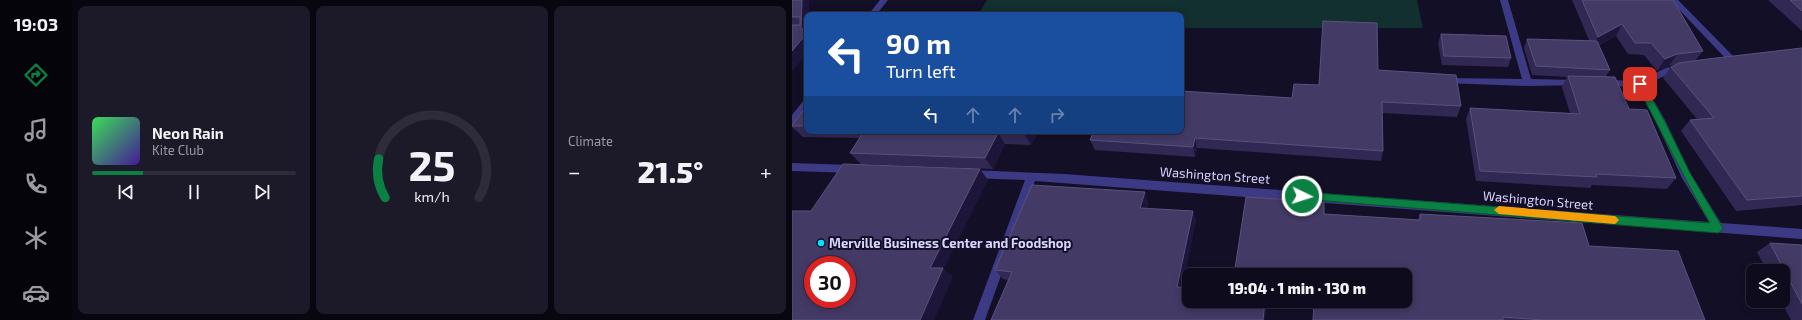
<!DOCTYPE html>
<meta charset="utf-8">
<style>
:root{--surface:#0e0b1c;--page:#1c1929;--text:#f1f3f6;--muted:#9b9ba3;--line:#2e2b3b;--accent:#0b8043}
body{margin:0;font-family:"Exo 2",sans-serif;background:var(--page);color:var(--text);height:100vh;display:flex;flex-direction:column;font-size:15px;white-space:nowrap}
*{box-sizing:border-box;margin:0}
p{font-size:13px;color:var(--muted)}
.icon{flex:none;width:22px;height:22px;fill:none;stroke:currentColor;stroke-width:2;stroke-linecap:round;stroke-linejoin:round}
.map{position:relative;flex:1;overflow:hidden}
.sheet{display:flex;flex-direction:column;gap:6px;padding:6px;background:#08060f;width:720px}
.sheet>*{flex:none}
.top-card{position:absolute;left:12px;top:12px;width:380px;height:122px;border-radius:8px;box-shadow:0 2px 10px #0003,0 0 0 1px var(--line);background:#1a4fa0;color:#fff;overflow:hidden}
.tools{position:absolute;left:954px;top:264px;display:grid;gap:8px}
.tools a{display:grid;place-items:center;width:44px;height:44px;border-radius:8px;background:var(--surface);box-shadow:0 2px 10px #0003,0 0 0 1px var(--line);font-size:20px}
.speed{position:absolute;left:12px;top:256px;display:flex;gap:8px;font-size:20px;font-weight:700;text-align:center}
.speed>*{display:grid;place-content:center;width:52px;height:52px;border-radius:50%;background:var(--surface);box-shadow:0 2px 10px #0003,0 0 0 1px var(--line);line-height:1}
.speed .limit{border:6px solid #d22;background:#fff;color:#111}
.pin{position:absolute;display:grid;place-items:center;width:34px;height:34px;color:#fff;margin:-17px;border-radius:8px;box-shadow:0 2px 6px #0006}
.me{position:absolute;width:44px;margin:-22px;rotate:94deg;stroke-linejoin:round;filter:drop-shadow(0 0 3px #0008)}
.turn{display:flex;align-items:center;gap:14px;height:84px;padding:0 16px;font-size:18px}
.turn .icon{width:52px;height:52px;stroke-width:2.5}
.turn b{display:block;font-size:28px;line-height:34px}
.lanes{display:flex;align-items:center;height:38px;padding:0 16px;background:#0003;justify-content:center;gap:20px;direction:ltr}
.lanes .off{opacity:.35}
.big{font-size:30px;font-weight:800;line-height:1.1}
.sheet .card{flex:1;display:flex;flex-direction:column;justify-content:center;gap:6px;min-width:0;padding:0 14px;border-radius:8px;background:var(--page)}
.sheet .dial{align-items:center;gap:0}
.dial svg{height:104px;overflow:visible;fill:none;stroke:var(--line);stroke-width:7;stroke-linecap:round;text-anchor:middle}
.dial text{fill:var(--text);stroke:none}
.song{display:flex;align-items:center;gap:12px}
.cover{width:48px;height:48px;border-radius:6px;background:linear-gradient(135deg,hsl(130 70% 55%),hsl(260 70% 35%))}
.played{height:4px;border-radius:2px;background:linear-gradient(90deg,var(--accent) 25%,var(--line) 25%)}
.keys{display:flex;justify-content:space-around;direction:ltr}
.heat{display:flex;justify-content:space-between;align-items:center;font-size:22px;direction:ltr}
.sheet .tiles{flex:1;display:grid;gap:6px;grid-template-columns:repeat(3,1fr)}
.trip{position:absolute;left:390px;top:268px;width:230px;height:40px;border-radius:8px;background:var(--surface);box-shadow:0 2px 10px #0003,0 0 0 1px var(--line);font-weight:800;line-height:40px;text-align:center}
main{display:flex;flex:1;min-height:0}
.dock{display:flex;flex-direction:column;width:72px;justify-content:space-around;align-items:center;background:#06040b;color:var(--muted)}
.dock .icon{width:28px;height:28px}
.dock .on{color:var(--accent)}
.dock b{font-size:18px;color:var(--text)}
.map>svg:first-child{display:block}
.green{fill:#12302f}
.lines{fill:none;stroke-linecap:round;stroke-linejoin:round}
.street{fill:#3d3a85;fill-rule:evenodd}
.wall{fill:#312854}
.shaded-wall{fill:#1d163a}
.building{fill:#433a66;stroke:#5a527e;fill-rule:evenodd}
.route{fill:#0b8043;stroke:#07532c}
.slow{fill:#f59e0b}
.poi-dot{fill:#00e5ff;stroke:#130f26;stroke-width:1.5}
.labels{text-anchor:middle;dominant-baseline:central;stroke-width:4;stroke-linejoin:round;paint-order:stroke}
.street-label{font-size:13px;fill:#d9d4ff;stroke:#130f26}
.poi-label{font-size:13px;font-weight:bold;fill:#d9d4ff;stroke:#130f26;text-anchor:start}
</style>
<main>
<nav class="dock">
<b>19:03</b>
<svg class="icon on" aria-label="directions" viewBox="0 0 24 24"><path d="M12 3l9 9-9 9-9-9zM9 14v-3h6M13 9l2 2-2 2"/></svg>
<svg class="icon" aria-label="music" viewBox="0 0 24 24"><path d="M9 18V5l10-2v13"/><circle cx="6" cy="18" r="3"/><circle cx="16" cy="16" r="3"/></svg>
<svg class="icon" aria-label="phone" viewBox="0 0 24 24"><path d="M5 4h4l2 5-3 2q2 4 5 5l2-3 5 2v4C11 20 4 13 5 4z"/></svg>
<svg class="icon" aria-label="climate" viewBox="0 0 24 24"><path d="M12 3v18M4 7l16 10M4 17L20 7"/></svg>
<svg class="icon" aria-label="car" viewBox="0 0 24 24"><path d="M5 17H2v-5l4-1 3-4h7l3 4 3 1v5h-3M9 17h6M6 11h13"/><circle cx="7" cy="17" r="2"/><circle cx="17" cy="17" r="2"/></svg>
</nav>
<section class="sheet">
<div class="tiles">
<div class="card">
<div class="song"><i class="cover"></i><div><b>Neon Rain</b><p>Kite Club</p></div></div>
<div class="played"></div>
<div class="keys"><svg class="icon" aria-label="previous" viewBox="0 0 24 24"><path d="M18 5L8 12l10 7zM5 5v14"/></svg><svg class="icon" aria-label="pause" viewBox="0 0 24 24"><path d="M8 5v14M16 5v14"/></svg><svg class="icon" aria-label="next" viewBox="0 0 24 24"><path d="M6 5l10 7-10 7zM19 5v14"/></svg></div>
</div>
<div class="card dial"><svg viewBox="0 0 100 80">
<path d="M14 69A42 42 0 1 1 86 69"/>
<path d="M14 69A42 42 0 0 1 9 39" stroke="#0b8043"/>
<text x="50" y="56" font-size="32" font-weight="700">25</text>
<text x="50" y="72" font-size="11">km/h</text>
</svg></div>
<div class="card"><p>Climate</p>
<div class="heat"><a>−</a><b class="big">21.5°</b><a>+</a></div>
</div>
</div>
</section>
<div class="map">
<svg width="1010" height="320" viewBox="0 0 1010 320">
<rect width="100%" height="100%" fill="#130f26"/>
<path class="green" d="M195,0H625L631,28H389V15H186Z"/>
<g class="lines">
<g class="street">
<path d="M88,0H96L84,15H76Z"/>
<path d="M708,0H716L739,79L785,80L788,81L789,83L788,85L736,86L652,83L651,81L655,78L730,79Z"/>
<path d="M878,0H886L943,58L944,60L943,62H937Z"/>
<path d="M889,65L892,66L893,68L892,70L879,73L853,85L874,122L898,173L929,223L1010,229V239L243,181L193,320H181L233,180L178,178L174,177L173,174L174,171L178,170L272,174L917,222L890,178L864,122L845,87L813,86L809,83L813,80L847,81L874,68Z"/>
<path d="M15,99V109L3,124L0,126V115L12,100Z"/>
<path d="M0,163L60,165L64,166L65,169L64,172L60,173L0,171Z"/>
</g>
</g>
<g class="wall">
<path d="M0,0H17V15H15V53L0,71Z"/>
<path d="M780,0H881L911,51L903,61L1010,48V205L944,211L889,131L898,120L905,119L871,78L879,67L885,64L877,66L865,71L852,55L836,54L824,36L807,45L818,70L814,76L837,109L884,178L875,189L800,185L798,188L684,181L674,119L678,108L778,113L770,87L775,77L740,75L732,48L735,39L797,40Z"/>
<path d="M976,0H1010V31Z"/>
<path d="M649,34L719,58L716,67L650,65L646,43Z"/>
<path d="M586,70L669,106L665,117L590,113L591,151L589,161L405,148L403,157L303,150L298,140L500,98L527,85Z"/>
<path d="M15,106V131H246L239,145L213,144L201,169L69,164L58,153L68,138L11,137L0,127V125Z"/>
<path d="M356,202L355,208L401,211L404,220L390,287L397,301H613L532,214L626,220L628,214L797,246L913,320H521L522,308L474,304L473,320H199L216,280L211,279L203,270Z"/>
<path d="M978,243L1010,245V320H999L989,301H991V271H975L965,252Z"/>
</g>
<g class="shaded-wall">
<path d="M10,0H17V15H15V53L0,71V51L9,29Z"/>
<path d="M830,24L824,36L800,48L806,37Z"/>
<path d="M885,54L877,66L865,71L873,59Z"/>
<path d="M234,131H246L239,145L232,134Z"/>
<path d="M206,133L213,144L201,169L193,158Z"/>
<path d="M403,138L405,148L403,157L401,147Z"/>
<path d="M188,169L196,180L152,269L161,277L142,320H128L138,268Z"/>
<path d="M353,192L356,202L352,217L348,208Z"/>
<path d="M401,211L404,220L388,296L385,287Z"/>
<path d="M473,301H474V304L473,320H471Z"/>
</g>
<g class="building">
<path d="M0,0H10L9,29H15V33L0,51V25H8V17H0Z"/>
<path d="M790,0H881L911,51L885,54L873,59L859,43H843L830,24L806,37Z"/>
<path d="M998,0H1010V11Z"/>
<path d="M531,21L585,23L586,70L664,75L669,106L590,102L591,151L403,138L401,147L298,140L302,131H389V91L500,98L502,84L527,85Z"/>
<path d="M649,34L714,36L719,58L652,56Z"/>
<path d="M735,39L805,41L818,70L744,66Z"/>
<path d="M1010,48V196L955,200L898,120L922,118L879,67L887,63L916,59Z"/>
<path d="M776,76L823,77L837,109L855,110L884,178L804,174L805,177L688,171L678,108L788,114Z"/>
<path d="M15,106V126H0V125Z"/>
<path d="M72,131H234L232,134L206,133L193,158L58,153Z"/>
<path d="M51,164L188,169L138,268H151L128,320H0V211H19ZM21,265H55V299H21Z"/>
<path d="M240,185L353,192L348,208L401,211L385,287L397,288V301H473L471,320H199L220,272L203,270Z"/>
<path d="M454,197L532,202V214L628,220V214L790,223L797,246L886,251L913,320H751L711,317V320H521L522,301H613V275H442Z"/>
<path d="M978,243L1010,245V304Z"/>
</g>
<path class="route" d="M848,81L852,84L873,122L898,173L929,225L931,228L929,231L926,233L510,199L505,196L510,192L918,223C891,177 869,130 844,84Z"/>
<path class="slow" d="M707,206L823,216L827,220L823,224L707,214L702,210Z"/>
<circle class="poi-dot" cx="29" cy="243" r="4"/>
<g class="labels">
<g class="street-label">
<text transform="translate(423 175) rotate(4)">Washington Street</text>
<text transform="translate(746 200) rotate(5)">Washington Street</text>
</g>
<g class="poi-label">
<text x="37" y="243">Merville Business Center and Foodshop</text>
</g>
</g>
</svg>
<div class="tools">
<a><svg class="icon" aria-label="layers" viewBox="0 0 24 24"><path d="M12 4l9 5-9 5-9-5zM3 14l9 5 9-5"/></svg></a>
</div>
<div class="speed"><div class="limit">30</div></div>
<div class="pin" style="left:848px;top:84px;background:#d93025"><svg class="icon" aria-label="arrive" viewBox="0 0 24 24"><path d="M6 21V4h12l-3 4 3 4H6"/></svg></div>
<svg class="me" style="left:510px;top:196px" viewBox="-20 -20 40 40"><circle r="17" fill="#0b8043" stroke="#fff" stroke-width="3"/><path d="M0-11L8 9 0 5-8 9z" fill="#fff"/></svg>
<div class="trip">19:04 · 1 min · 130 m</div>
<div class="top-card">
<div class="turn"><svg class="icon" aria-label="left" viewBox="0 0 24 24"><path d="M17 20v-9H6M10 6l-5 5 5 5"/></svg><div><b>90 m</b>Turn left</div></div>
<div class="lanes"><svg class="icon" aria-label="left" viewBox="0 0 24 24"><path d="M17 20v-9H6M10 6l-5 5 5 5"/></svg><svg class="icon off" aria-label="ahead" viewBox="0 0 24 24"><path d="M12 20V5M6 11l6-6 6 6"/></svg><svg class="icon off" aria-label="ahead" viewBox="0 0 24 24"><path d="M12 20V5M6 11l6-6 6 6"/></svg><svg class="icon off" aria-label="right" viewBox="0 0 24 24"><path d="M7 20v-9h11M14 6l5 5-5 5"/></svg></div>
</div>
</div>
</main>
